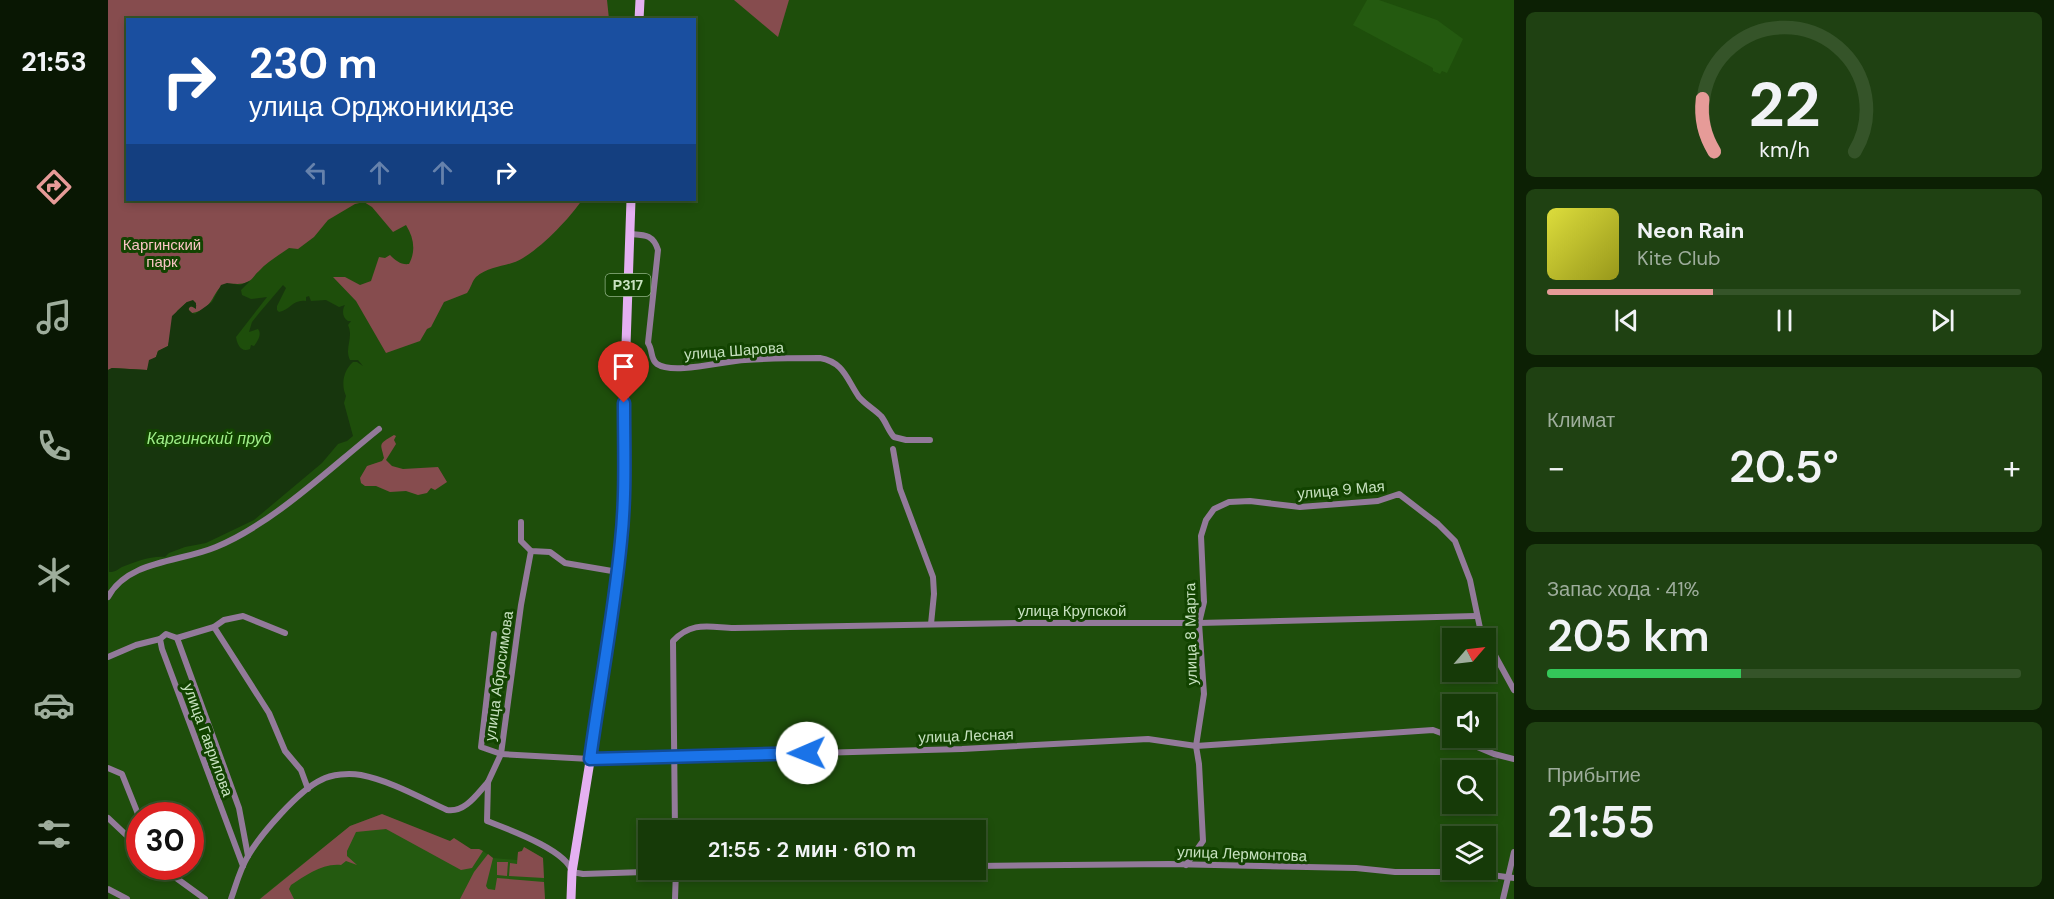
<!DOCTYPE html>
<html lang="ru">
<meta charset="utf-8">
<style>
:root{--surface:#163a08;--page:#1f4112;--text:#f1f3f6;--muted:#9ead9c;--line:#355429;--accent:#e69b98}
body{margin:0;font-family:"DM Sans",sans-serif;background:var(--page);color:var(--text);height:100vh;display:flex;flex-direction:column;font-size:22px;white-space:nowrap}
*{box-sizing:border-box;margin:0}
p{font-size:20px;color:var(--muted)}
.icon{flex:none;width:33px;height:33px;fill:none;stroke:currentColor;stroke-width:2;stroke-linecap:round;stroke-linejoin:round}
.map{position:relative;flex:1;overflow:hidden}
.details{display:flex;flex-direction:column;gap:12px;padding:12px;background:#0c2004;width:540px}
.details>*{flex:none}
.hud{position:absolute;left:18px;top:18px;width:570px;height:183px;border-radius:0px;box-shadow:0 3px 9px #0003,0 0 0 2px var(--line);background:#1a4fa0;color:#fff;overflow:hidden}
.needle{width:39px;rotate:62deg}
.fabs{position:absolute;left:1334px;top:628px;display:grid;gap:12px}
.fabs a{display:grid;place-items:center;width:54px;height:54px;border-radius:0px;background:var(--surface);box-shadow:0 3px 9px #0003,0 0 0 2px var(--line);font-size:30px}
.speed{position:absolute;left:18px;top:802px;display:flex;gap:12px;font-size:30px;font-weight:700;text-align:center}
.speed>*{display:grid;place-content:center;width:78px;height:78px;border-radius:50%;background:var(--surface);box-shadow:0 3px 9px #0003,0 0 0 2px var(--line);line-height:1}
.speed .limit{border:9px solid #d22;background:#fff;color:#111}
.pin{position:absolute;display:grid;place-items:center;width:51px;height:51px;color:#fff;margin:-62px -26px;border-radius:50% 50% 50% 0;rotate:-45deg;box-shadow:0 0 6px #0007}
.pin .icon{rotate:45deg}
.me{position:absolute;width:66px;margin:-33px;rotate:269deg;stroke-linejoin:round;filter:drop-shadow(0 0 4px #0008)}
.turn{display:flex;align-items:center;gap:21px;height:126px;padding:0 24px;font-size:27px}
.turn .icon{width:78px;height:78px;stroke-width:2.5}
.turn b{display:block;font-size:42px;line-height:51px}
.lanes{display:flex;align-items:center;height:57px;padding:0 24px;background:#0003;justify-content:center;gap:30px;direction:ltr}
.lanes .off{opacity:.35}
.big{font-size:45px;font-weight:600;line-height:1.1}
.details .card{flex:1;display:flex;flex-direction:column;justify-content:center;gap:9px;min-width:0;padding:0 21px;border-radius:9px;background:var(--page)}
.details .dial{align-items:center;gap:0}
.dial svg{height:156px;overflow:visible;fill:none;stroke:var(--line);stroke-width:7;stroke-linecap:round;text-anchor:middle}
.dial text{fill:var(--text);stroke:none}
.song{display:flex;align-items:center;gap:18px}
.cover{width:72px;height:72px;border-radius:9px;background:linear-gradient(135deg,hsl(60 70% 55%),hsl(60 70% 35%))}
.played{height:6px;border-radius:3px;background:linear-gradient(90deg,var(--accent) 35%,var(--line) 35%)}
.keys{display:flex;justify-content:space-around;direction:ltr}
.heat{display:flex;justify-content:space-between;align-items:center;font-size:33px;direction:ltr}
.charge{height:9px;border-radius:4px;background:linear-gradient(90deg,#34c759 41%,var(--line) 0)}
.trip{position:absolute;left:530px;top:820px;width:348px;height:60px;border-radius:0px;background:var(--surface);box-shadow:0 3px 9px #0003,0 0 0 2px var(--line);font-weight:600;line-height:60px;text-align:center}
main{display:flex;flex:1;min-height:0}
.tab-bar{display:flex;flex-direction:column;width:108px;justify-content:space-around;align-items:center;background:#091703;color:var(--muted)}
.tab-bar .icon{width:42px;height:42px}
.tab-bar .active{color:var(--accent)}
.tab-bar b{font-size:27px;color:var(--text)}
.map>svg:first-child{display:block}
.built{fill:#245a10}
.green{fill:#864c4e}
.water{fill:#17360d}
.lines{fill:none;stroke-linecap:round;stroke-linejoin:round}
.street{stroke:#937a9a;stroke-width:6}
.primary{stroke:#e4b0f2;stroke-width:9}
.route-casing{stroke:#114b97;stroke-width:15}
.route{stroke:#1a73e8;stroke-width:10}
.labels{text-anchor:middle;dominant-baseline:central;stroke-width:6;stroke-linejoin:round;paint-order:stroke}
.shield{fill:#124300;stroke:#91b286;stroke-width:1.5}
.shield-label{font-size:14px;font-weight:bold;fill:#c8e2c0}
.park-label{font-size:15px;fill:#f9c3c3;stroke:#124300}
.street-label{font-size:15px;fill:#c8e2c0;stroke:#124300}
.water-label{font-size:16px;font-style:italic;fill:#9eed87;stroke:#124300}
</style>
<main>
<nav class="tab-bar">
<b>21:53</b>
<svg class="icon active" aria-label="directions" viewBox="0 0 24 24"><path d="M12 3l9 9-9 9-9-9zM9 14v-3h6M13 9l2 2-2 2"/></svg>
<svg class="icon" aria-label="music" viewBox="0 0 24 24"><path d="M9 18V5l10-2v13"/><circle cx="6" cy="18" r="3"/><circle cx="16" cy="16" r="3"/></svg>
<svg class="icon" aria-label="phone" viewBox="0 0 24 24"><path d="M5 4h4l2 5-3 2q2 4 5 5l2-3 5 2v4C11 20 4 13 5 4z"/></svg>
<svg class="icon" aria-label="climate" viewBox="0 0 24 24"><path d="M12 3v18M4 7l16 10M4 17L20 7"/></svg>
<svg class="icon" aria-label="car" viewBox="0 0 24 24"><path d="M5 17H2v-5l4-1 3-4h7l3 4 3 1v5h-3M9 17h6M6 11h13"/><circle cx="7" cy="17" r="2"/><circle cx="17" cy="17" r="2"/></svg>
<svg class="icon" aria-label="filters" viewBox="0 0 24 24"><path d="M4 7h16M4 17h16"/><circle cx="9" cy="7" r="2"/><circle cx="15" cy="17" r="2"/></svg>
</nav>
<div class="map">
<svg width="1406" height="899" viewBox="0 0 1406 899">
<rect width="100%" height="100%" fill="#1e4e0b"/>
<g class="built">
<path d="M1259,0H1271L1329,20L1355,39L1339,73L1334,71L1332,74L1325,71V68L1245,25Z"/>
<path d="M274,814L360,850L372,849L385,858L409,860L410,852L414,851L416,847L435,858L437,899H151L242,826Z"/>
</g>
<g class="green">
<path d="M0,0H499L501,19L20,20V200H474C461,219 435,246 415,258C401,267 382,265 368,277C364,281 363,288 359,293L336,302L323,327L319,329L312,341L278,353L248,301L225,277H237L252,285L263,281L271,257L277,258L282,255C288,261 293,265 301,264C308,251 306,238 298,225L285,232L264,207L256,202L247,204L220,220L206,237L190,249L181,248C171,255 159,262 151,271C147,274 145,279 141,281C131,287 123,281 114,286C104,293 105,310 84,313L81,311V307L89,306L79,302L69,311L60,346L50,351L48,357L44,360L39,370L4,368L0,370Z"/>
<path d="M626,0H681L670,37Z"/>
<path d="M286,435L288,436L286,440L288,444L278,460L284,466L295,469L330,467L339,482L327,490L323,488L319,493L310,495L298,491L282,492L268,486H257L253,483L252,478L259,466L274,461L276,458C273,443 269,445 286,435Z"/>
<path d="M274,814L342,841L346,838L363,849H371L375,851L364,868L353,870L278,829L248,832L239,851V856L249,865L238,861L233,865C214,863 197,876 183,885L181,889L186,899H152L242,826Z"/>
<path d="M416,847L435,858L436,878L401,876L402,863L409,864L410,852L414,851Z"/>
<path d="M380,854L385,858L378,886L380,889L387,890L389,878L436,882L437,899H352L366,872Z"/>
<path d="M389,862H400L399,876L389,875Z"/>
</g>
<path class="water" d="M142,281L133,290L134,295L143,299L159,297L128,337C129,344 133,353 142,349L143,345L146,346C150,341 154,334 150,329L141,332L144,322L152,312L175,285L178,288L169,306V310L171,312C182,310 185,299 198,301V297L201,296L203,301L218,300L231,307L237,305C234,310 234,317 240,321H243L240,325C246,338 236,348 242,360H250L255,366L249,362H245C235,371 233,385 238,396L236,403L245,436L239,441L230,444L214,463L146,520L98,543L77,547L61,553L57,557C46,555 25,562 14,567C9,570 7,572 1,572L0,370L4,368L39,370L41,360L48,357L50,351L60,346L64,316L79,302L85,300L88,303V309L83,306L80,309L84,313L87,314L104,302L113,285L119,283L132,285Z"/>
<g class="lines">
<g class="street">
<path d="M522,234C536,235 545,234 550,250L540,343C545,350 542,359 549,364C565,375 616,361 637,360C662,358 687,358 712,358C736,362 739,380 751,397C758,405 766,409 773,416C778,422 780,430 786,437L798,440H822"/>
<path d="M785,449L792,489L825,577L826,594L823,624"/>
<path d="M413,522V541L423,551L442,552L457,563L510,572"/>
<path d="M423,551L413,605L393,754L380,782L379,821C399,829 459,850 464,872L475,874L598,870"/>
<path d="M0,597C20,560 73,562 108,547C166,523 222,468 271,429"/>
<path d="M106,627L161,713L177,751L193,770L200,789"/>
<path d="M386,634L373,747L393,754L482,759L854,749L1040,739L1088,746L1325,730L1344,737"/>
<path d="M69,638L131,808L140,856"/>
<path d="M0,657L28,645L52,639"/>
<path d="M1348,738L1386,754L1406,759"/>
<path d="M0,768L14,774L32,819"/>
<path d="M0,818L32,848"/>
<path d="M567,831L565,641C584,621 600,627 626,628L911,623H1091L1368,616"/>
<path d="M1078,865L1095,841L1091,764L1088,746L1096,694L1091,623L1096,602L1093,536L1098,520L1106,509L1121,502L1142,501L1192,507L1270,501L1291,494L1330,524L1347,541L1362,580L1372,628L1406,690"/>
<path d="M135,866L54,649L52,639L58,634L69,638L106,627L116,620L135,616L177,633"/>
<path d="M867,866L1061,864L1248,868L1287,872H1362L1406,878"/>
<path d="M53,867L97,899"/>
<path d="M0,889L19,899"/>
<path d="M123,899C128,885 132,869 140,856C152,835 191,790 213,780C224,774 241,773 253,775C283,781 311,797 339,810C357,813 369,794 380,782"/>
<path d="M567,899L568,870"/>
<path d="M1395,899L1406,852"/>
</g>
<g class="primary">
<path d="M531,20L532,0"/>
<path d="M463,899L464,872L496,675L513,540L516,503V403L523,200"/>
</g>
</g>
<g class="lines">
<g class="route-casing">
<path id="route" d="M516,403C516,449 518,495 513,541C506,614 492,686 482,759L699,753"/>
</g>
<use href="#route" class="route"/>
</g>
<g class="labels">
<rect class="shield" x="497.5" y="274" width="45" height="22" rx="4.5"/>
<g class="shield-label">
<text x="520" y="285">Р317</text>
</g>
<g class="park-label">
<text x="54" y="245">Каргинский<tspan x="54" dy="17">парк</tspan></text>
</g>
<g class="street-label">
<text transform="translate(626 351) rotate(-4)">улица Шарова</text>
<text transform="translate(1233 490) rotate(-5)">улица 9 Мая</text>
<text x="964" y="611">улица Крупской</text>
<text transform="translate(1083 634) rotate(-91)">улица 8 Марта</text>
<text transform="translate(391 676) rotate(-82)">улица Абросимова</text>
<text transform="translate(858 736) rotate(-2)">улица Лесная</text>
<text transform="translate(100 740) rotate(70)">улица Гаврилова</text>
<text transform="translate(1134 854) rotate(2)">улица Лермонтова</text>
</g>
<g class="water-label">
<text x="101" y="438">Каргинский пруд</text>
</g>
</g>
</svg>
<div class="fabs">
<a><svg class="needle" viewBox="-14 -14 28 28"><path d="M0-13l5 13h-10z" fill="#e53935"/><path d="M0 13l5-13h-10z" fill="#9ead9c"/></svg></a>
<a><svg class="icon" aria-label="sound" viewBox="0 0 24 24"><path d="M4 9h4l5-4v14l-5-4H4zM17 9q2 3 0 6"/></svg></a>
<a><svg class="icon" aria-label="search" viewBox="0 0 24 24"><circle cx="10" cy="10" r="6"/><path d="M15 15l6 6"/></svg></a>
<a><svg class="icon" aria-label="layers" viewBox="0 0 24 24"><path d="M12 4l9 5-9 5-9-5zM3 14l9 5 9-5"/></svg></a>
</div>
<div class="speed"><div class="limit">30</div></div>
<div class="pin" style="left:516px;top:403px;background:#d93025"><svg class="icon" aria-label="arrive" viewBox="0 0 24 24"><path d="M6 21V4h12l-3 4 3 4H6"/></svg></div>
<svg class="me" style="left:699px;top:753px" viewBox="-20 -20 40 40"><circle r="19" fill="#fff"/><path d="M0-13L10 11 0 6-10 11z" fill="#1a73e8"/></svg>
<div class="trip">21:55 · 2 мин · 610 m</div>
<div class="hud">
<div class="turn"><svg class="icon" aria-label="right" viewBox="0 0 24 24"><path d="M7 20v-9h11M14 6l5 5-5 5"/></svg><div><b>230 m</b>улица Орджоникидзе</div></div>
<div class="lanes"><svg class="icon off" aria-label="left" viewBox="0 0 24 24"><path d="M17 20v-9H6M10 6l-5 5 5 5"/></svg><svg class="icon off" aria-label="ahead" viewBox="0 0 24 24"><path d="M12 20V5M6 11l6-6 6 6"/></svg><svg class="icon off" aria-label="ahead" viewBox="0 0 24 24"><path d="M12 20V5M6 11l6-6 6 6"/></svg><svg class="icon" aria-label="right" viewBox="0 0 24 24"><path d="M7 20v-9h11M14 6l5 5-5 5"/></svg></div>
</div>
</div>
<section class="details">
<div class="card dial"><svg viewBox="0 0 100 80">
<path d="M14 69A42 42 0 1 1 86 69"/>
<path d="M14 69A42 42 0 0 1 8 42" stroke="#e69b98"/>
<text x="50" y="56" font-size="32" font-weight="700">22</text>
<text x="50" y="72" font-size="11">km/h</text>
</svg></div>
<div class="card">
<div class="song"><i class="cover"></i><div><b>Neon Rain</b><p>Kite Club</p></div></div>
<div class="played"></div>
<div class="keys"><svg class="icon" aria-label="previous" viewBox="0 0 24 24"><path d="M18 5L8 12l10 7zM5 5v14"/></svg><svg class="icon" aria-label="pause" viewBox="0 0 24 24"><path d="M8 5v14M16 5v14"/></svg><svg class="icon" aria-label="next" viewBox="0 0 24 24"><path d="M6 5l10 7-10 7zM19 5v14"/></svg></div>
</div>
<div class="card"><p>Климат</p>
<div class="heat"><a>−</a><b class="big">20.5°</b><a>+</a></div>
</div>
<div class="card"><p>Запас хода · 41%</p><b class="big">205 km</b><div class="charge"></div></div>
<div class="card"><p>Прибытие</p><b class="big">21:55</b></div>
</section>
</main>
